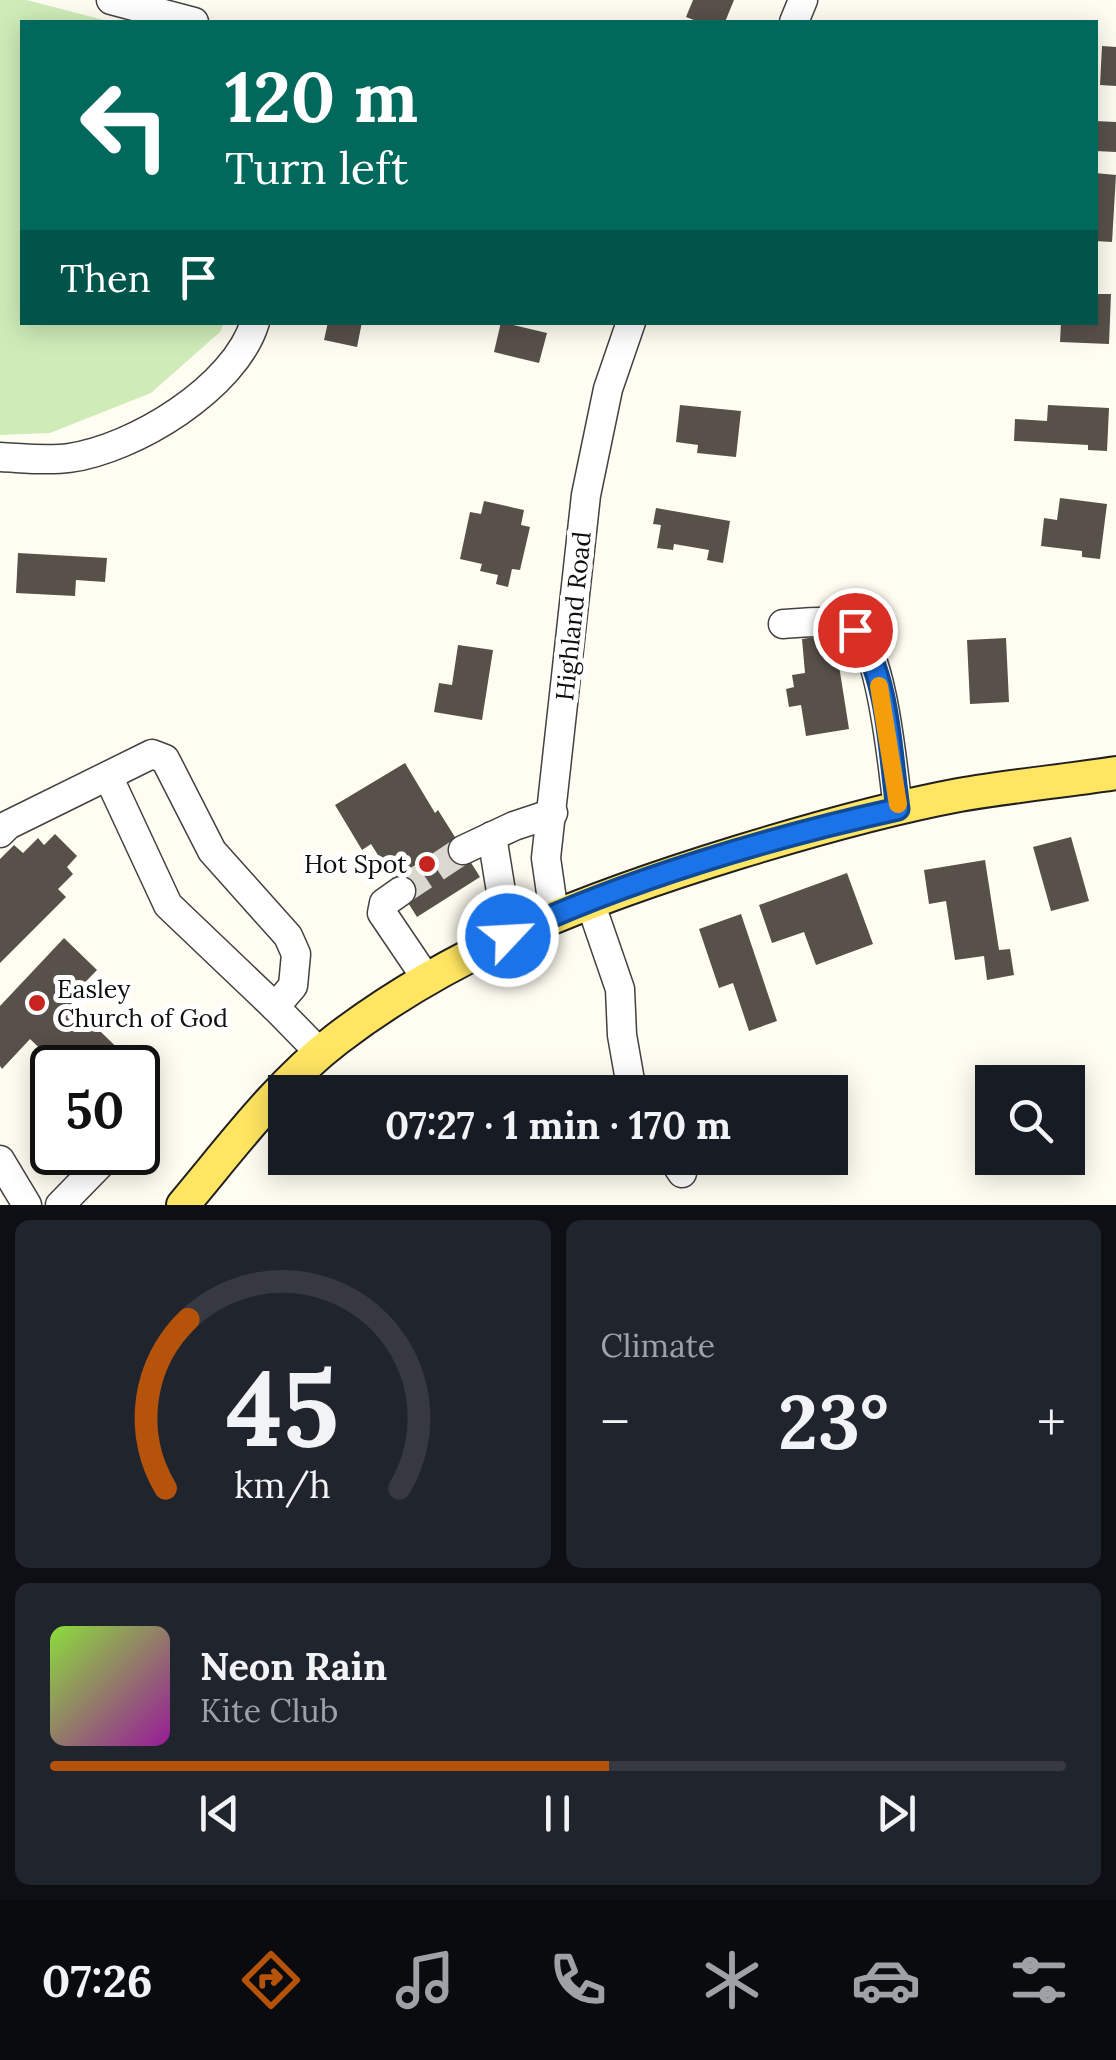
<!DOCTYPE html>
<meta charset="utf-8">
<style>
:root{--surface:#171b24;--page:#20242c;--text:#f1f3f6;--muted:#9ea1a6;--line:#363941;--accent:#b45309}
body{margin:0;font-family:Lora,serif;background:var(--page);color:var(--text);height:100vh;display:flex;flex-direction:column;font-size:38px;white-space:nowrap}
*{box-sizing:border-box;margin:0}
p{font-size:32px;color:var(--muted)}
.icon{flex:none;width:55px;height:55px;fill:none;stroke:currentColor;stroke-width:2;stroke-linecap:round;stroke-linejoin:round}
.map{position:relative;height:1205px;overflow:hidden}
.panel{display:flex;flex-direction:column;gap:15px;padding:15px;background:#0d0f14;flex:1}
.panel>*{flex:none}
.hud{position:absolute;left:20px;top:20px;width:1078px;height:305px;border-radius:0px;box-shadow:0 5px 25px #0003;background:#00695c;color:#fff;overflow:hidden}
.buttons{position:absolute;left:975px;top:1065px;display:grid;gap:20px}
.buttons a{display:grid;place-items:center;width:110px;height:110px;border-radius:0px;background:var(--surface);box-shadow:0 5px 25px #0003;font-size:50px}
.speed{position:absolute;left:30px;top:1045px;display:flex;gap:20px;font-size:50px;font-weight:700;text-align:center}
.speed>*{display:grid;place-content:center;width:130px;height:130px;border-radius:50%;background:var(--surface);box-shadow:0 5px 25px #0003;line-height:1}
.speed .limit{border:5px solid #111;border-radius:15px;background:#fff;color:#111}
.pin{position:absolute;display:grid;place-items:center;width:85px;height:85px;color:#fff;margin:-42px;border:5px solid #fff;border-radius:50%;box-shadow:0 2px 10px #0007}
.me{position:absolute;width:110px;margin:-55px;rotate:65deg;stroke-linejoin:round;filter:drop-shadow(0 0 8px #0008)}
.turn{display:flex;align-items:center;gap:35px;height:210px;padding:0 40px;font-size:45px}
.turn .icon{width:130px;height:130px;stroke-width:2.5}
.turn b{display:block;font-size:70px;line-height:85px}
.then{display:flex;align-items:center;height:95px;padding:0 40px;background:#0003;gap:20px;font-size:38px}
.big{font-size:75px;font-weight:700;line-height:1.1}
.panel .widget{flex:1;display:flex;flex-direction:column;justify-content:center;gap:15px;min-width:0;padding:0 35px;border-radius:15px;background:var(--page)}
.panel .dial{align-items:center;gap:0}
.dial svg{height:260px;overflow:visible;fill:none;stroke:var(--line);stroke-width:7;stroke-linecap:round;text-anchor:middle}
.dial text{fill:var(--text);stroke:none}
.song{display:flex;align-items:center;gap:30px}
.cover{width:120px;height:120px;border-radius:15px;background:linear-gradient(135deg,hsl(90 70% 55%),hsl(300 70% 35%))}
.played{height:10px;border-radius:5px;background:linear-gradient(90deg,var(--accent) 55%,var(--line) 55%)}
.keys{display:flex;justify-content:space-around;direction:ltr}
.heat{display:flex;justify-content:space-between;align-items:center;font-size:55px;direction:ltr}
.panel .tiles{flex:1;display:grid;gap:15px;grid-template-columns:1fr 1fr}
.widget:last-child{grid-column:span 2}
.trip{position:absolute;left:268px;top:1075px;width:580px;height:100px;border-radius:0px;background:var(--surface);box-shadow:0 5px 25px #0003;font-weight:700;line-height:100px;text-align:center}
.dock{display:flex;height:160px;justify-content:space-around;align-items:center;background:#090b0e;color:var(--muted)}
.dock .icon{width:70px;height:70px}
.dock .active{color:var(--accent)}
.dock b{font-size:45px;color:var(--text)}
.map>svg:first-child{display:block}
.green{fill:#cfecb8}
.building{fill:#58514a}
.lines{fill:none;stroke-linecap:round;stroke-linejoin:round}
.minor-tunnel{stroke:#dbd9cf;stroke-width:28;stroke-dasharray:28 14;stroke-linecap:butt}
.minor-casing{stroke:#424242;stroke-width:31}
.major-casing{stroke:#202020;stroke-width:36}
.minor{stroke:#fff;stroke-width:28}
.major{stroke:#ffe561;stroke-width:32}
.route-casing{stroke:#114b97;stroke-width:25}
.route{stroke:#1a73e8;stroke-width:18}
.slow{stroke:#f59e0b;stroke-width:18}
.poi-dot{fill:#c7241f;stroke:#fff;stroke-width:4}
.labels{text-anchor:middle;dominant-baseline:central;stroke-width:10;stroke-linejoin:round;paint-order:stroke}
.street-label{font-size:25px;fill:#0f0f0f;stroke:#fff}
.poi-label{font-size:25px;fill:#0f0f0f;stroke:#fff;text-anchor:end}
</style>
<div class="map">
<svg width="1116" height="1205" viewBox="0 0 1116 1205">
<rect width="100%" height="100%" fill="#fffdf1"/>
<path class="green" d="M0,0H27L111,22H22V322L224,323L220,332L151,393L50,433L0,435Z"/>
<g class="building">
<path d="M693,0H734L725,22H699L686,17Z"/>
<path d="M1102,46L1116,47V86L1100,85Z"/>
<path d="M1095,121L1116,122V152L1095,151Z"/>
<path d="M1095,173L1116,175L1112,242L1095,241Z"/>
<path d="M1095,294H1111L1109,344L1060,342L1061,322H1095Z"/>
<path d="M328,322H362L357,347L324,340Z"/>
<path d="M501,322L547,333L539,363L494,352Z"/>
<path d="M680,405L741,411L736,457L697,453L698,445L676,442Z"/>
<path d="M1048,405L1109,408L1107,451L1088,450V445L1014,441L1015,419L1047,421Z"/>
<path d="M1060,498L1107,504L1100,559L1082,557V551L1041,546L1044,518L1057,520Z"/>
<path d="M484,501L524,510L521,525L530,527L520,570L512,569L508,587L496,584L498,575L480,571L482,564L460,559L470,512L481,514Z"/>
<path d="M656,508L730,521L723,563L707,560L709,550L674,544L673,550L657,548L661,525L653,524Z"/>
<path d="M18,553L107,558L105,582L76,580L75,596L16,593Z"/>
<path d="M834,634L849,729L806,736L801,705L789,707L786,689L794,687L792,675L805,673L802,639Z"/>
<path d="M1006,638L1009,702L970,704L967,640Z"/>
<path d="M458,645L493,650L482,720L434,712L439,683L452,685Z"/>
<path d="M405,763L435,813L438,810L480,877L417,917L371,844L362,850L335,805Z"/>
<path d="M55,834L77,856L67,867L73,874L58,889L66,897L0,963V859L14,845L23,853L38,838L44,845Z"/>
<path d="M1071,837L1089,901L1051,911L1033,847Z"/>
<path d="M985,860L999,950L1010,949L1014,975L987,980L984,956L955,960L946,901L929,904L924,870Z"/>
<path d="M847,873L873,944L816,965L804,932L772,943L759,905Z"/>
<path d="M741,914L777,1021L749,1031L733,983L719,988L699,929Z"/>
<path d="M64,938L97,970L68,1000L138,1068H60L30,1039L2,1069L0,1066V1006Z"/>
</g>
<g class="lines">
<path class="minor-tunnel" d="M401,891L463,850"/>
<g class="minor-casing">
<g id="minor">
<path d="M111,0L194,22"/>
<path d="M794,22L803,0"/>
<path d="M0,457C22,458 47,461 69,458C134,449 235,388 255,322"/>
<path d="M783,624C805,623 833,618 853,629C883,647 893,772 898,809"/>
<path d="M108,776L168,905L275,1007"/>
<path d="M0,833L8,825L152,754L165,759L212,851L288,936L296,954L293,986L275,1007L321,1054"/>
<path d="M492,836L508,935"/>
<path d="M463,850L514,826L553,813"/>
<path d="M401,891L384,903L382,913L426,978"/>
<path d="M590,902L620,989L622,1035L632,1092"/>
<path d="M554,914L546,858L586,495L608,389L631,322"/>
<path d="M672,1158L682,1173"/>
<path d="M0,1160L27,1205"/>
<path d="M60,1205L108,1156"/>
</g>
</g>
<g class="major-casing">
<path id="major" d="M183,1205C231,1148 277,1085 337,1039C457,947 596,896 739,852C811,830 884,809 959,795C1011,786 1064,781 1116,773"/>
</g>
<use href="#minor" class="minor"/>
<use href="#major" class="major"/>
</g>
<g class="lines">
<g class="route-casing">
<path id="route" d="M508,936C625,880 772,837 898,809C890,754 889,673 855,630"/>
</g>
<use href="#route" class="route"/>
<path class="slow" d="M879,686L898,804"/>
</g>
<g class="poi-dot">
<circle cx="427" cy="864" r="10"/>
<circle cx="37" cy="1003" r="10"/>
</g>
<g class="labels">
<g class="street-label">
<text transform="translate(573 616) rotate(-84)">Highland Road</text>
</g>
<g class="poi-label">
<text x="407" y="864">Hot Spot</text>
<text x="57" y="989" text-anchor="start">Easley<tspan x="57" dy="29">Church of God</tspan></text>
</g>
</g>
</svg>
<div class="buttons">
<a><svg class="icon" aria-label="search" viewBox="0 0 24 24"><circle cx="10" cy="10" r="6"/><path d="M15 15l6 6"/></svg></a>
</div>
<div class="speed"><div class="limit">50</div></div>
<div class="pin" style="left:855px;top:630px;background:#d93025"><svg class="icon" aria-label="arrive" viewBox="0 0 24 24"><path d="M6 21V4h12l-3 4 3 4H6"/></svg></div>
<svg class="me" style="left:508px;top:936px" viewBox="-20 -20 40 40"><circle r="17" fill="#1a73e8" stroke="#fff" stroke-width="3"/><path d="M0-11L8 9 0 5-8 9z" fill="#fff"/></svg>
<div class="trip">07:27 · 1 min · 170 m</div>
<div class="hud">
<div class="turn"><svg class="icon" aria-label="left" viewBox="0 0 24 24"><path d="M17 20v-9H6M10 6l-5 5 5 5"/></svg><div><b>120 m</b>Turn left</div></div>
<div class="then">Then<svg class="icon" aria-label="arrive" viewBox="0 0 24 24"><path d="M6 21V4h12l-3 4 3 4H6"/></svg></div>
</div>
</div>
<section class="panel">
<div class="tiles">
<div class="widget dial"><svg viewBox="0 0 100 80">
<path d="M14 69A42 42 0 1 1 86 69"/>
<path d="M14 69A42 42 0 0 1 21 17" stroke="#b45309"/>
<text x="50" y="56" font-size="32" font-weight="700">45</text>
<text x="50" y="72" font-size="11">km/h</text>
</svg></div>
<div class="widget"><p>Climate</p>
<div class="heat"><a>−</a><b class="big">23°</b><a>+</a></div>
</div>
<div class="widget">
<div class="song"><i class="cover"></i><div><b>Neon Rain</b><p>Kite Club</p></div></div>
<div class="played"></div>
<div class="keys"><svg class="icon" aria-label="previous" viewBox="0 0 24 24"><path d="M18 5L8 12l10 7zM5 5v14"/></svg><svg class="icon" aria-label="pause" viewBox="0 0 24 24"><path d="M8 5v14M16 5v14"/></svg><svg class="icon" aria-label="next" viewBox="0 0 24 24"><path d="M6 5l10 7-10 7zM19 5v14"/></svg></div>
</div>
</div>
</section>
<nav class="dock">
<b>07:26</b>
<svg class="icon active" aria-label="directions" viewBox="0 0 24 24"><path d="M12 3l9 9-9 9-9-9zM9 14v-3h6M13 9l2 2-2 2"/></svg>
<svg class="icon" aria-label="music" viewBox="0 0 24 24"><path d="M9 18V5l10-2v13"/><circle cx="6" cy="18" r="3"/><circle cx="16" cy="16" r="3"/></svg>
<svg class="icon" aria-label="phone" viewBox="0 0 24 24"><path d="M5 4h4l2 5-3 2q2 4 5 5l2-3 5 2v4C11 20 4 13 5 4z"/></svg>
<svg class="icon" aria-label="climate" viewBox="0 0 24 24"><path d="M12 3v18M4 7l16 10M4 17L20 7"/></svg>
<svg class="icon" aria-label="car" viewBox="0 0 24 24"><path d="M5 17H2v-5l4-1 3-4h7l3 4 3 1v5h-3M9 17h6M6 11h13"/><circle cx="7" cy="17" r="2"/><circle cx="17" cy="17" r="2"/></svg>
<svg class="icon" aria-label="filters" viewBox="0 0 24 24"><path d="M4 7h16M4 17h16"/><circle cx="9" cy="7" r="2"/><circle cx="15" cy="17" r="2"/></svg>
</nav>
